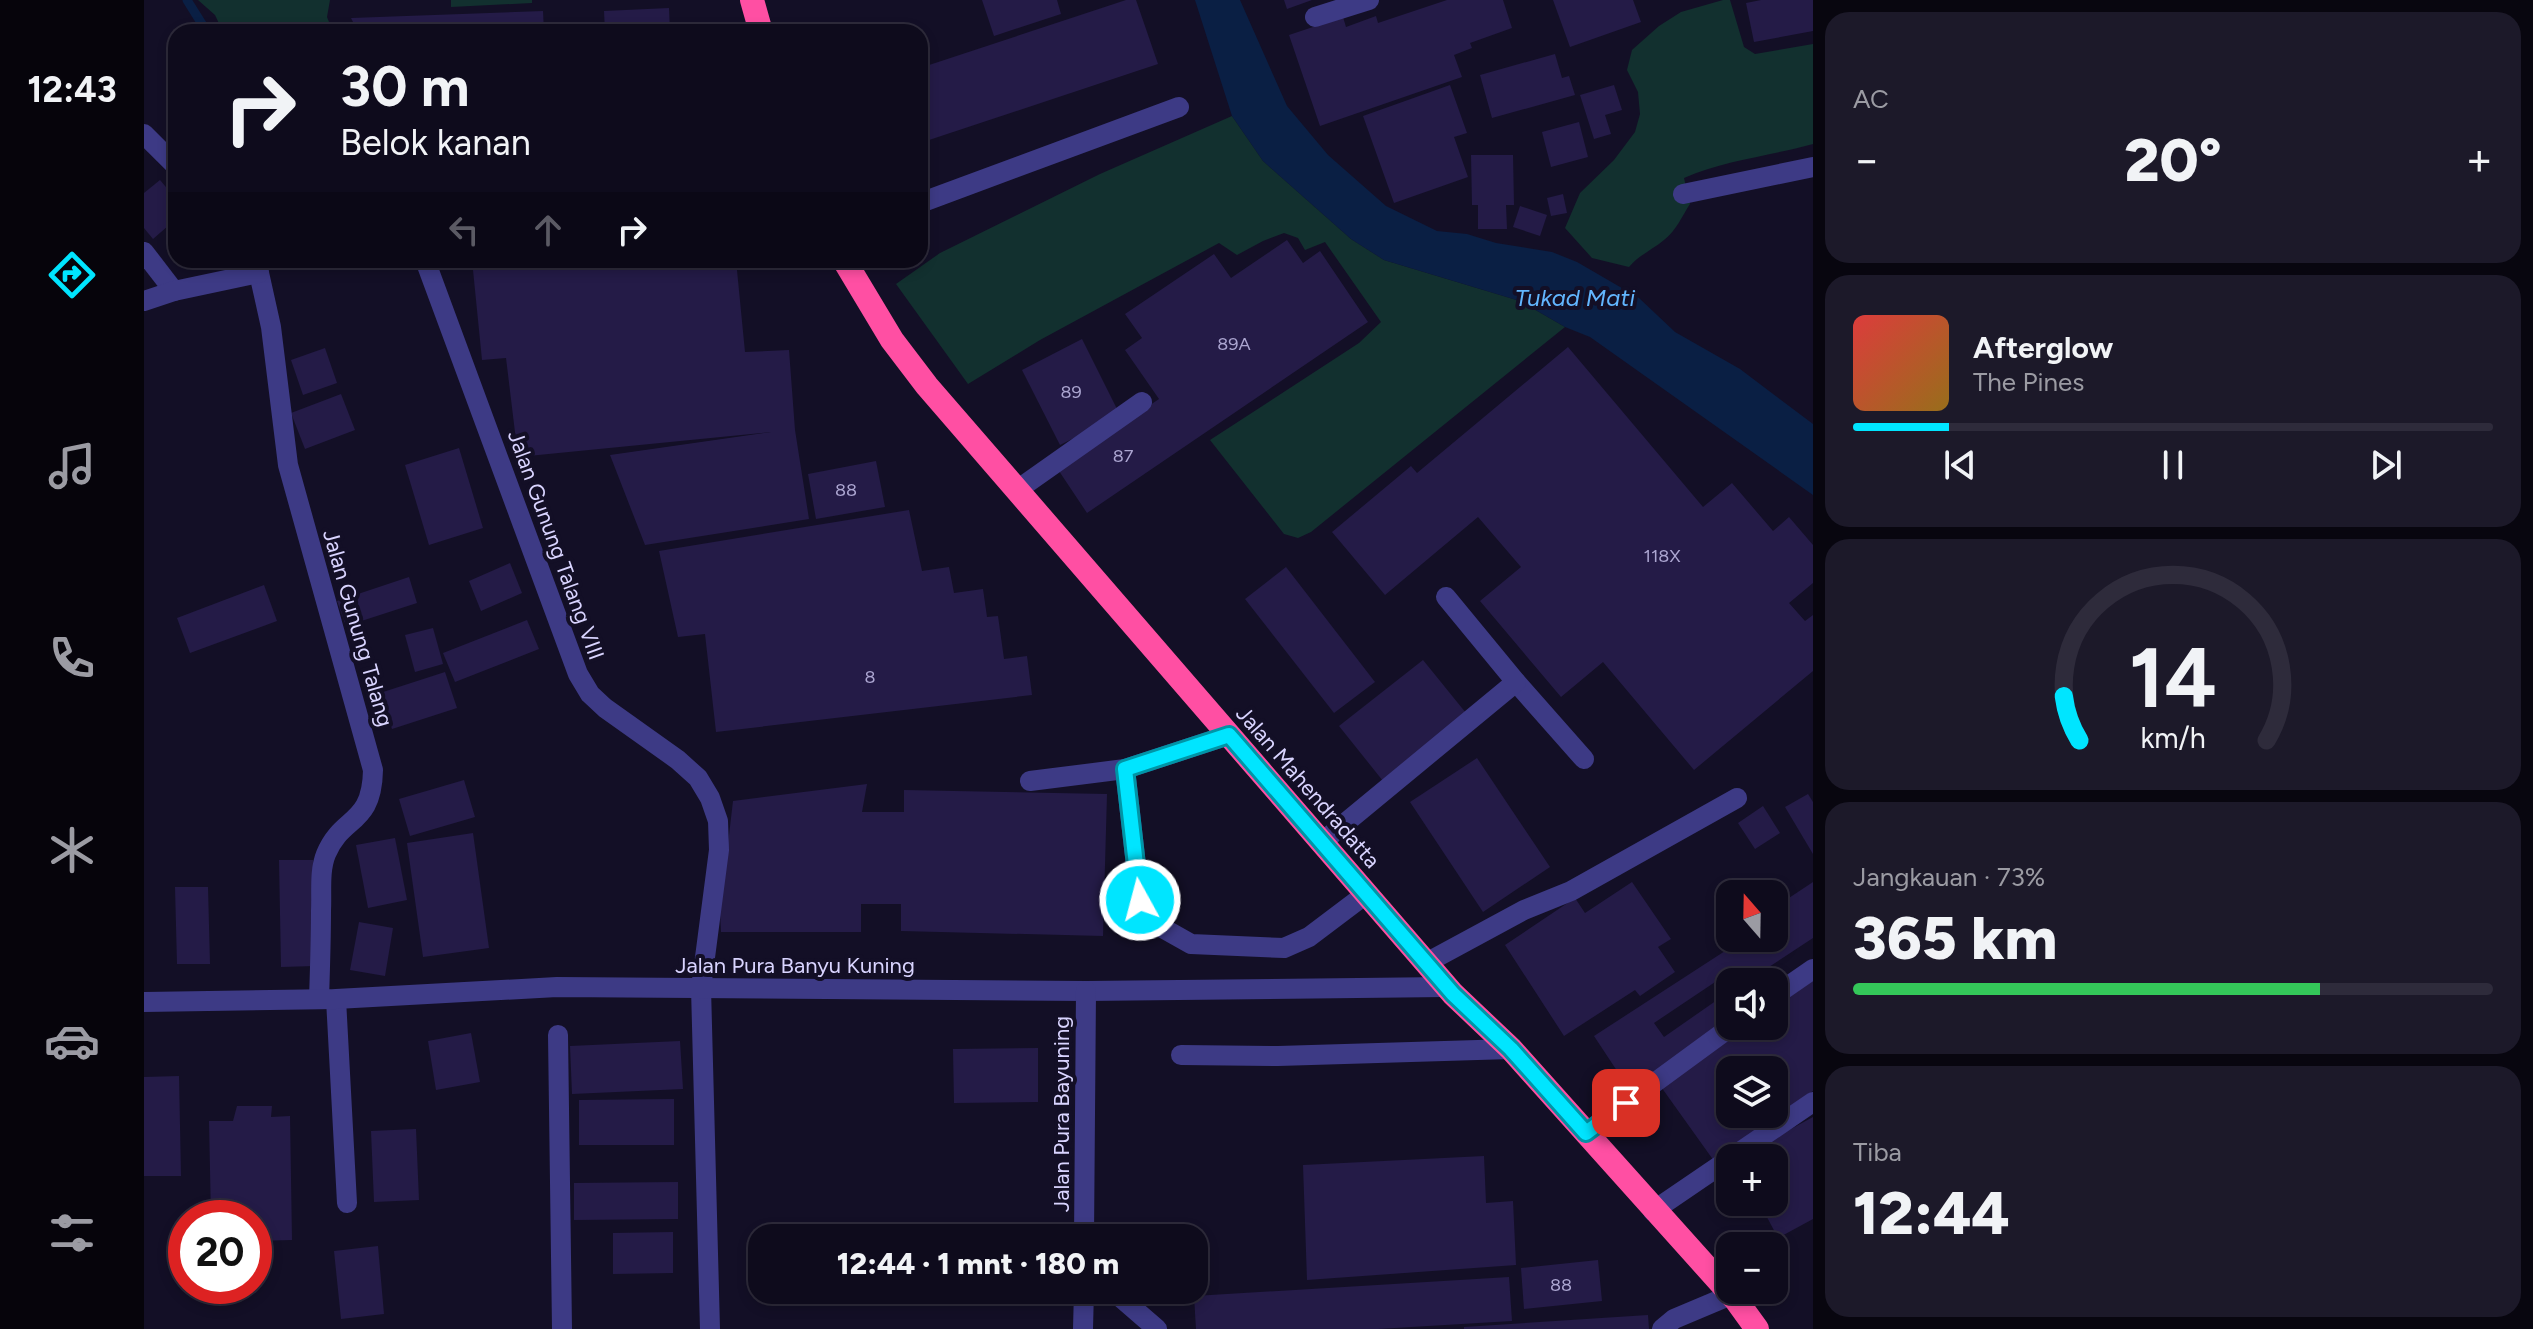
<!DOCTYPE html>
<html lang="id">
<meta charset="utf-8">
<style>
:root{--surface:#0e0b1c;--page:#1c1929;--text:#f1f3f6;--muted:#9b9ba3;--line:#2e2b3b;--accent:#00e5ff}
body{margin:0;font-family:Figtree,sans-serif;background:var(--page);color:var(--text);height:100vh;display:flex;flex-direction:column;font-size:30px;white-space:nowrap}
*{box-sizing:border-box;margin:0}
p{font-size:26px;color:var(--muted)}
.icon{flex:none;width:44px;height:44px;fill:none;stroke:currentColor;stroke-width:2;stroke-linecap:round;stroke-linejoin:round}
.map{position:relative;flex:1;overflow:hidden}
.details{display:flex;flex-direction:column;gap:12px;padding:12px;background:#08060f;width:720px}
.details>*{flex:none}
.guide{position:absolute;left:24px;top:24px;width:760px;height:244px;border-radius:24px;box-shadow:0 4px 12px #0003,0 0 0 2px var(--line);background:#0e0b1c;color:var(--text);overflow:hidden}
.needle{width:52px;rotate:340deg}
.buttons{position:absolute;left:1572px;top:880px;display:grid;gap:16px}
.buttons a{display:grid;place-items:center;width:72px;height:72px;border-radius:16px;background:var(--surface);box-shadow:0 4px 12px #0003,0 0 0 2px var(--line);font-size:40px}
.speed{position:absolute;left:24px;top:1200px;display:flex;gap:16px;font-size:40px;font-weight:700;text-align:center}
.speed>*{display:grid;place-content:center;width:104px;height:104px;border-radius:50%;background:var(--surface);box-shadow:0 4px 12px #0003,0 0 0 2px var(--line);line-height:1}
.speed .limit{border:12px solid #d22;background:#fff;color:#111}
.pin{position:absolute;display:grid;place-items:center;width:68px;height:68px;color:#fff;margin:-34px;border-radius:16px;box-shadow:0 4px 12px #0006}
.me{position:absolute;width:88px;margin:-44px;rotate:353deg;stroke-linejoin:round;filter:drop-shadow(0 0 6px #0008)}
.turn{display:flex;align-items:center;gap:28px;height:168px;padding:0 40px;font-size:36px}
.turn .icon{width:104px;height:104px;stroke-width:2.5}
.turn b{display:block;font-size:56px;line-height:68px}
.lanes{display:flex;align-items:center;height:76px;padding:0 40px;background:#0003;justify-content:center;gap:40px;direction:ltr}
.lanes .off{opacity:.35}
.big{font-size:60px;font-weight:800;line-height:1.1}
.details .widget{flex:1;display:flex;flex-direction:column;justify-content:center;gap:12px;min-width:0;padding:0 28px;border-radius:24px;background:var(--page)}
.details .dial{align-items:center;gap:0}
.dial svg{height:208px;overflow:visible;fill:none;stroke:var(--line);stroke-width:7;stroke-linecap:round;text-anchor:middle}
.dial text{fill:var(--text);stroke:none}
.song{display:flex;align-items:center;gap:24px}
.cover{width:96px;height:96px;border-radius:12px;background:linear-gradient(135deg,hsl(0 70% 55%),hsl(40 70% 35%))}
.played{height:8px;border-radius:4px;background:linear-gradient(90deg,var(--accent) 15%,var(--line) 15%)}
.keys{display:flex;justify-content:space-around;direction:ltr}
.heat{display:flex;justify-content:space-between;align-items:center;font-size:44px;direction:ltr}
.charge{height:12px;border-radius:6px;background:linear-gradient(90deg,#34c759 73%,var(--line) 0)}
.trip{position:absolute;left:604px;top:1224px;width:460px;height:80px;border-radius:24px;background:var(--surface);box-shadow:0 4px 12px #0003,0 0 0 2px var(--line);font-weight:800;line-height:80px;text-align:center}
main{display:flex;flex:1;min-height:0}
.tab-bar{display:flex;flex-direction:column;width:144px;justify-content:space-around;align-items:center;background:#06040b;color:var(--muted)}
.tab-bar .icon{width:56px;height:56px}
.tab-bar .active{color:var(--accent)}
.tab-bar b{font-size:36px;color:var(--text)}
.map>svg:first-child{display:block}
.green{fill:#12302f}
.water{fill:#0a1f44}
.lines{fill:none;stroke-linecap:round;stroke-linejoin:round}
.stream{stroke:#0a1f44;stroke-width:9}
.building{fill:#241b47;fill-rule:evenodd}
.minor{stroke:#3d3a85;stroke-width:20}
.highway{stroke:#ff4fa3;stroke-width:24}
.route-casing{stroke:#0095a6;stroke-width:20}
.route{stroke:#00e5ff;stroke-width:14}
.labels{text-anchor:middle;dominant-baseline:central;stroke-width:8;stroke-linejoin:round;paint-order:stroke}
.number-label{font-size:18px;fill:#aca6d1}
.street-label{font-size:22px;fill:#d9d4ff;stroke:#130f26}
.water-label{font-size:24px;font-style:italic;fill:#62b6ff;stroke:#130f26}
</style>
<main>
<nav class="tab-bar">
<b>12:43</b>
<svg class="icon active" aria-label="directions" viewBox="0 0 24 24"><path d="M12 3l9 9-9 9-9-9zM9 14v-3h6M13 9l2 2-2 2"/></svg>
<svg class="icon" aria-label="music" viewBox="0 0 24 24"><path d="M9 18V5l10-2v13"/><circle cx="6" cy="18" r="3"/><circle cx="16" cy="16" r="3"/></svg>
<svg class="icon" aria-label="phone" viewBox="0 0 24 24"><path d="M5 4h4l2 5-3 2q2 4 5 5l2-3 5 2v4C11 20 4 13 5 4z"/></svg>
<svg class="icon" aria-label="climate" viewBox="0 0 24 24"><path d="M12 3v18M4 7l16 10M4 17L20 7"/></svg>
<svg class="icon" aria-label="car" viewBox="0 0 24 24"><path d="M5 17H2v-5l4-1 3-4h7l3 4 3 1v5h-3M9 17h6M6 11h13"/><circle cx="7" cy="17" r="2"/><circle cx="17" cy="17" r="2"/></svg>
<svg class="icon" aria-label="filters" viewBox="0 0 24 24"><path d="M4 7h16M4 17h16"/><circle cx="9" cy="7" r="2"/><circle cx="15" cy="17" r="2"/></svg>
</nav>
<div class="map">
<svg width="1669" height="1329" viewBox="0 0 1669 1329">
<rect width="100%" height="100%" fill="#130f26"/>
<g class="green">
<path d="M54,0H186L183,17L189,32H79L71,15Z"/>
<path d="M307,0H388V3L307,7Z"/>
<path d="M1579,0H1586L1600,47L1611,54L1669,44V144C1626,156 1581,160 1540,178L1546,204C1538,216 1532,231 1520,240C1508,250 1495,255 1485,267L1448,258L1421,228L1436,193L1470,160L1491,132L1496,114L1494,92L1483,70L1488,50L1515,26L1537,12Z"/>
<path d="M1088,116L1119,161L1207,239L1240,260L1376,301L1421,327L1167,532L1154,538L1140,534L1066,440L1215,343L1237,322L1181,242L1161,250L1154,238L1140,233L1119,241L1093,255L1075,243L896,340L824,384L752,284L796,253L956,174Z"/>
</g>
<path class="water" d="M1051,0H1096L1143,106L1184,155L1242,206L1293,231L1323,234L1352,243L1408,252L1433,262L1495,298L1531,332L1596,369L1669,424V495L1446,337L1421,327L1376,301L1240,260L1207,239L1119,161L1088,116Z"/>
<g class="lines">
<path class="stream" d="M43,0L63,32"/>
</g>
<g class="building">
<path d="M838,0H913L917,14L850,36Z"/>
<path d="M982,0H992L1014,64L776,143V68Z"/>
<path d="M1140,0H1168L1143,9Z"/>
<path d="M1303,0H1359L1368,28L1326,43L1328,48L1310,55L1318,77L1176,126L1145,35L1199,17L1202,27L1232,16L1234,23Z"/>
<path d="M1409,0H1489L1497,22L1426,47Z"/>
<path d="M1617,0H1669V31L1610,42L1602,3Z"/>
<path d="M525,8L526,32H461L460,11Z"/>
<path d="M399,11L400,32H214L207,18Z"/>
<path d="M1411,54L1418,78L1425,76L1431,95L1348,118L1336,75Z"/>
<path d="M1306,85L1323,133L1310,137L1324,177L1250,203L1219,116Z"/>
<path d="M1470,85L1478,110L1461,115L1467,134L1450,139L1436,95Z"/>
<path d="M1435,122L1444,157L1407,167L1398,132Z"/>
<path d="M1327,155H1369L1370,205H1362L1363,229H1334V205H1328Z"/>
<path d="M16,180L32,199V219L9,239L0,228V193Z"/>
<path d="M1419,194L1423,213L1407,216L1403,198Z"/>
<path d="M1376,206L1403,215L1396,236L1369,227Z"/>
<path d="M1143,240L1159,263L1176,251L1224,322L943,513L913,468L1015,399L981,350L998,338L981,314L1070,254L1087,278Z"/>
<path d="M328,260H592L601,352L645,350L651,430L665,519L501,545L466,455L627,432L374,457L362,358L338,360Z"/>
<path d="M938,339L976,415L916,445L878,370Z"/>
<path d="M1424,347L1559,507L1588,483L1629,531L1645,517L1669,545V583L1645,603L1661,621L1669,615V671L1550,770L1459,662L1417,697L1336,601L1377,567L1334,517L1241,595L1188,532L1267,466L1273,473Z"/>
<path d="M181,348L193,383L159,395L147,360Z"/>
<path d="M197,394L211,430L161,449L147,413Z"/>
<path d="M315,448L339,528L285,545L261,465Z"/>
<path d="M732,461L741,507L672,519L664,474Z"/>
<path d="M765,510L778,571L805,567L810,593L839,589L843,617L854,616L860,659L883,656L888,695L572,732L561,634L534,637L515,551Z"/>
<path d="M366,563L378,593L337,611L325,581Z"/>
<path d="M1142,567L1231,682L1190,713L1101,599Z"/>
<path d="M265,577L273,603L202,626L193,601Z"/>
<path d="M120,585L133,621L46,653L33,618Z"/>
<path d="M383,620L395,649L311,682L299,653Z"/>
<path d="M289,628L299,664L271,672L261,635Z"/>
<path d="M1279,660L1322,713L1239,781L1195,726Z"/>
<path d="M301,672L313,708L248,729L236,693Z"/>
<path d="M1333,758L1406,867L1339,912L1266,802Z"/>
<path d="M320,780L331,817L266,836L255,799Z"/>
<path d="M723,784L718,812H760V790L963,794L959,936L757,931V904H717V932H577L576,912L589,801Z"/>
<path d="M1664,794L1669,802V854L1641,807Z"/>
<path d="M1619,806L1636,833L1611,849L1594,823Z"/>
<path d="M329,833L345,948L279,957L263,843Z"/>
<path d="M251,838L263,900L224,908L212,845Z"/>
<path d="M135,860H169L171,966L137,967Z"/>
<path d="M1488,882L1527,939L1514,947L1531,972L1496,996L1491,990L1420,1036L1361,945L1431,898L1441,913Z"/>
<path d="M1669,882V938L1602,982L1592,968L1510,1023L1520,1037L1586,991V1021L1485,1089L1450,1036L1581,951L1576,943L1586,936L1630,938V908Z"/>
<path d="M31,887H64L66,964H33Z"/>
<path d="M215,922L249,928L241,976L206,970Z"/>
<path d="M1669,976V1091L1570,1161L1515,1084L1597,1026H1630V1003ZM1586,1070H1630V1114H1586Z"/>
<path d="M327,1033L336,1082L292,1090L284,1041Z"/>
<path d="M536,1041L539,1089L428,1094L426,1046Z"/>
<path d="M894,1048V1102L810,1103L809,1049Z"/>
<path d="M35,1076L37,1176H0V1077Z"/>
<path d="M530,1099V1145H435V1100Z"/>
<path d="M93,1106H128L127,1117L146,1116L148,1240L110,1241V1218H67L65,1121H89Z"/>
<path d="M1669,1117V1219L1634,1238L1615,1202H1630V1158H1593Z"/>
<path d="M272,1129L275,1200L230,1202L227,1131Z"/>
<path d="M1340,1156L1342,1203L1369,1201L1372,1265L1163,1280L1159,1165Z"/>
<path d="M534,1182V1219L430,1220V1183Z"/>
<path d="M529,1232V1273L469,1274V1233Z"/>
<path d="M234,1246L240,1314L197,1319L190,1251Z"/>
<path d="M1454,1260L1458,1301L1380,1309L1377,1268Z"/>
<path d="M1365,1277L1368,1321L1234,1329H1052L1050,1296Z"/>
<path d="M1504,1315L1505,1329H1320V1327Z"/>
</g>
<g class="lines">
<g class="minor">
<path d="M1171,17L1225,0"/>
<path d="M0,134L32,166"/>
<path d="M1539,194L1669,167"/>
<path d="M776,203L1035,107"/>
<path d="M0,252L30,291"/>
<path d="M106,260L115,273L127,327L144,465L229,770C228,826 198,815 182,854C175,871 178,893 177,911C177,940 176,969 175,999"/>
<path d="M281,260L434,674L446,694L461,708L534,760L554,778L566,798L574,821L575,850L557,988L566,1329"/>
<path d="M0,301L30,291L115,273"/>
<path d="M873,490L998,402"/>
<path d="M1372,682L1440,759"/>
<path d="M981,769L996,900L1015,926L1047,944L1140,948L1165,937L1222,894"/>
<path d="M886,781L981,769L1085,735"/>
<path d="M1177,843L1372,682L1302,597"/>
<path d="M1282,963L1380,910L1427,891L1593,798"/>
<path d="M1630,996L1669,969"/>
<path d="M192,999L203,1203"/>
<path d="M0,1002L192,999L413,987L942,991L1302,987"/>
<path d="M414,1035L418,1329"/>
<path d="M1037,1055L1134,1056L1367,1049"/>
<path d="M1442,1133L1588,1026"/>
<path d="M1509,1211L1669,1102"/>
<path d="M940,1238L942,991"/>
<path d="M968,1290L1013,1329"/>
<path d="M939,1329L940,1290"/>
<path d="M1518,1329L1530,1319L1587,1295"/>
</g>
<g class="highway">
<path d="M608,0L617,32"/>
<path d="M700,260L748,340L783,386L1309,994L1367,1049L1592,1300L1613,1329"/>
</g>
</g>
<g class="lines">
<g class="route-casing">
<path id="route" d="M996,900L981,769L1085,735L1309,994L1367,1049L1442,1133L1482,1103"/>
</g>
<use href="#route" class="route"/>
</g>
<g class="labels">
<g class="number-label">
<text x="1090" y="344">89A</text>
<text x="927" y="392">89</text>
<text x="979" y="456">87</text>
<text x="702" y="490">88</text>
<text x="1518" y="556">118X</text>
<text x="726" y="677">8</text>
<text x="1417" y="1285">88</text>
</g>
<g class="street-label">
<text transform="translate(412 545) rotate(70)">Jalan Gunung Talang VIII</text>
<text transform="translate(214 628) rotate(74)">Jalan Gunung Talang</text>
<text transform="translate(1164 787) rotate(49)">Jalan Mahendradatta</text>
<text x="651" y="965">Jalan Pura Banyu Kuning</text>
<text transform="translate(917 1114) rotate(-90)">Jalan Pura Bayuning</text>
</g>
<g class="water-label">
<text x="1431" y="297">Tukad Mati</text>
</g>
</g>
</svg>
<div class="buttons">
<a><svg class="needle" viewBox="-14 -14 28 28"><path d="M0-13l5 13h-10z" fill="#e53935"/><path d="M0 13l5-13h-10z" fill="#9b9ba3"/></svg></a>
<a><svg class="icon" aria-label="sound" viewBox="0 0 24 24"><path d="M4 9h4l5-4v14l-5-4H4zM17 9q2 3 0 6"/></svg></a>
<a><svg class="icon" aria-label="layers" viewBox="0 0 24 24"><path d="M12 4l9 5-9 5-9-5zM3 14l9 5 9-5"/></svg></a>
<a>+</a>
<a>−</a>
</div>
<div class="speed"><div class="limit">20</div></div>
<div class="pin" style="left:1482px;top:1103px;background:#d93025"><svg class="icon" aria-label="arrive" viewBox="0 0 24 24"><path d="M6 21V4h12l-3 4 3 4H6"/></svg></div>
<svg class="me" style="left:996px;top:900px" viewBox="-20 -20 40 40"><circle r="17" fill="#00e5ff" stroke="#fff" stroke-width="3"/><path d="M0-11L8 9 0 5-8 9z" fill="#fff"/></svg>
<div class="trip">12:44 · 1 mnt · 180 m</div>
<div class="guide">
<div class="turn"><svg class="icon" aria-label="right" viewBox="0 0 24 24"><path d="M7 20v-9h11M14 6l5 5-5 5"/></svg><div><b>30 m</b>Belok kanan</div></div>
<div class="lanes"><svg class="icon off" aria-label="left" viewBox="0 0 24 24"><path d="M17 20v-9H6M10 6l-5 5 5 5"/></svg><svg class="icon off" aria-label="ahead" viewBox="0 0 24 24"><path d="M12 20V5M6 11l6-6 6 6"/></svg><svg class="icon" aria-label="right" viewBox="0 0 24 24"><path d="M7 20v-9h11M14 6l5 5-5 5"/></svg></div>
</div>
</div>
<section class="details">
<div class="widget"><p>AC</p>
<div class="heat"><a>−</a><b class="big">20°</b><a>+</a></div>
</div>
<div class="widget">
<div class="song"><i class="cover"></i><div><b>Afterglow</b><p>The Pines</p></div></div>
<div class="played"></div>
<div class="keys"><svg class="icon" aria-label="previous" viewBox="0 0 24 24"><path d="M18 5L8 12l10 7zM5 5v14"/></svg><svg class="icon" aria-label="pause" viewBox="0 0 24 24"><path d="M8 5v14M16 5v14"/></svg><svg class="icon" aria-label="next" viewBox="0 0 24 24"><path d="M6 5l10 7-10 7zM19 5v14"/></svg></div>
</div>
<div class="widget dial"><svg viewBox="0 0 100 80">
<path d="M14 69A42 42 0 1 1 86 69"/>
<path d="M14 69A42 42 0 0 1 8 52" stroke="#00e5ff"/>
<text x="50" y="56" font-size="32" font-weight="700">14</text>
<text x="50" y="72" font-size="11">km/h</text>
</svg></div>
<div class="widget"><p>Jangkauan · 73%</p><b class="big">365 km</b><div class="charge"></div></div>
<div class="widget"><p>Tiba</p><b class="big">12:44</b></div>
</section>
</main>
